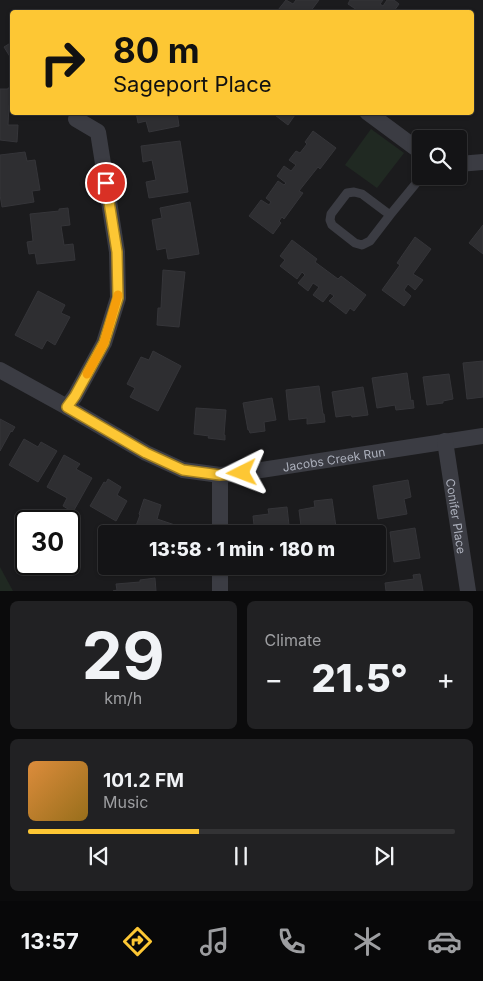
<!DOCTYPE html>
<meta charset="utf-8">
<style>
:root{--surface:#141416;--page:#212123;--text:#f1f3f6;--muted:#9d9ea1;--line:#333335;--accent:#fdc734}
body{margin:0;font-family:Inter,sans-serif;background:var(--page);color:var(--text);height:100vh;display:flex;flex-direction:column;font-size:19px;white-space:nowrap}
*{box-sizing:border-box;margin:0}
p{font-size:16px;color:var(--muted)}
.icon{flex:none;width:28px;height:28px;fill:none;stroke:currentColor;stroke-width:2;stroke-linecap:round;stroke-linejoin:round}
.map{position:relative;height:591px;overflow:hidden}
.details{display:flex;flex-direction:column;gap:10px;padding:10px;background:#0b0b0c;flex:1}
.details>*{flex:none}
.hud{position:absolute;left:10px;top:10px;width:464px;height:105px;border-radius:5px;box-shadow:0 1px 4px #0004,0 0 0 1px var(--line);background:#fdc734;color:#111;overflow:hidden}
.buttons{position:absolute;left:412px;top:130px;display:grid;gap:10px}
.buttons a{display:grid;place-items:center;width:55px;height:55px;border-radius:5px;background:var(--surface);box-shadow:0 1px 4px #0004,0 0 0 1px var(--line);font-size:25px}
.speed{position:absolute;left:15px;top:510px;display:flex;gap:10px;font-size:25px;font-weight:700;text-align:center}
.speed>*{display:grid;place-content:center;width:65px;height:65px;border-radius:50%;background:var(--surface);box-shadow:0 1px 4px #0004,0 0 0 1px var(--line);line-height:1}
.speed .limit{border:2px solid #111;border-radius:8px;background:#fff;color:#111}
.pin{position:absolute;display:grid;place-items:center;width:42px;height:42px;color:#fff;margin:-21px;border:2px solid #fff;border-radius:50%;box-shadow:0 1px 5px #0007}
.me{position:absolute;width:55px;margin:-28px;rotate:267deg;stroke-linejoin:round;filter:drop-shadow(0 0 4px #0008)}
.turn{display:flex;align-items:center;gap:18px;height:105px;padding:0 20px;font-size:22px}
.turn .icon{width:65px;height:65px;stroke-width:2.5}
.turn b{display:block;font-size:35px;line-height:42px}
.big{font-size:38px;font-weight:800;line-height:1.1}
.details .card{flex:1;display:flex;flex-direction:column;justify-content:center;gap:8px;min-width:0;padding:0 18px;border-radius:8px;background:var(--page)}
.details .dial{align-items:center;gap:0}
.dial b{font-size:65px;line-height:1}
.song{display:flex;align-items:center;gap:15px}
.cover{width:60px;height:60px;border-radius:8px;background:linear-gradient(135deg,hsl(30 70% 55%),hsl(40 70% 35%))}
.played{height:5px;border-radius:2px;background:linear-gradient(90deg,var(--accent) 40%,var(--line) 40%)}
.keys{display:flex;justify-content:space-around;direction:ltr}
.heat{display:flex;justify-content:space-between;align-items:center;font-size:28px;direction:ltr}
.details .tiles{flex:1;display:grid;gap:10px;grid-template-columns:1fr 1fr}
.card:last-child{grid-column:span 2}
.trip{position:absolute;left:98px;top:525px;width:288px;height:50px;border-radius:5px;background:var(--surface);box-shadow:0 1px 4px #0004,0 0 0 1px var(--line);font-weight:800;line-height:50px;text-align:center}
.tabs{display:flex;height:80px;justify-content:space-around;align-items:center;background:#080809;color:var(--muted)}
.tabs .icon{width:35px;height:35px}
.tabs .active{color:var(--accent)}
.tabs b{font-size:22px;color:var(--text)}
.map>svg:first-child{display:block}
.green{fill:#202922}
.building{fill:#2e2e31;stroke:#353539}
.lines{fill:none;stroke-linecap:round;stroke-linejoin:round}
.lane{stroke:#3b3c43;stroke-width:9}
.street{stroke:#3b3c43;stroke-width:16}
.route-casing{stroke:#a48122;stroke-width:12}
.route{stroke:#fdc734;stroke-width:9}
.slow{stroke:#f59e0b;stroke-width:9}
.labels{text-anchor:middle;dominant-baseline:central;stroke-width:5;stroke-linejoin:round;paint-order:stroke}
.street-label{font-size:12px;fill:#adb1bd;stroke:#161618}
</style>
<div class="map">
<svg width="483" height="591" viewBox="0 0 483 591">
<rect width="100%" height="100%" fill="#1b1b1d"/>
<g class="green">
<path d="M371,129L404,153L377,188L345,165Z"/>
<path d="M0,567L13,591H0Z"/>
</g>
<g class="building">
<path d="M286,0L293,4L296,0H319L310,12H282L278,10Z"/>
<path d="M350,0H383L380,4L383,6L387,0H394L399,4L394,11L396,12H360L348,4Z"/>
<path d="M12,42V60L4,47Z"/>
<path d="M8,88H12V105H9L8,125H18L17,142L0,140V89H8Z"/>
<path d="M136,112H177L179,126L149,132L146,121L138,123Z"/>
<path d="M271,112H297L288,125Z"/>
<path d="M313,131L336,148L320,169L318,167L299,191L303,193L284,219L282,217L279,221L281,223L273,234L249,216L261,200L269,205L271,202L266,198L278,181L284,185L286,183L277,176L284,166L291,171L296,165L289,160L296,151L300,153L307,144L305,142Z"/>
<path d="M180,141L188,192L149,198L146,182L156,180L152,160L143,162L141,146Z"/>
<path d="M25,152L27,161L35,160L40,190L32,191L34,202L2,207L0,195V155Z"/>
<path d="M190,202L199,254L168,259L166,248L157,250L152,220L162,218L160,208Z"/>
<path d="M68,208L70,225L61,226L64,245L73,244L75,260L37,264L35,253L29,254L27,242L33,241L30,214L59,211V209Z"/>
<path d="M483,225V254L469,243Z"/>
<path d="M415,237L431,249L413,274L423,280L415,290L408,284L404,290L411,296L404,306L382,290L400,265L397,263Z"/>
<path d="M292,240L317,259L315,262L338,279L341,276L366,295L354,311L350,308L346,314L329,301L334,296L330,293L323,302L313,295L319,287L313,283L308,291L298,283L305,275L302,272L297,279L280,266L285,260L280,256Z"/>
<path d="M163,270L185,272L179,327L157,325L158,308H161Z"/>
<path d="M38,291L65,305L61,313L70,317L55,345L47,340L42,349L15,335Z"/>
<path d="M153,351L181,366L158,411L130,397L135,388L127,384L141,357L149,360Z"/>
<path d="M483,361V397L467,399L463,363Z"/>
<path d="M407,373L411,401L413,400L414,408L396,410L395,405L377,408L372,378Z"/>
<path d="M449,374L453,399L443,401V403L427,405L423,377Z"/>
<path d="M319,386L323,414H324L325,422L307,424V418L289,420L286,390Z"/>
<path d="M363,387L368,415L352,417L351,415L336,417L332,392Z"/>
<path d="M272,398L276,420L264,422L265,431L250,433L249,430H248L243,403Z"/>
<path d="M196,408L226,410L224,435H225V440L208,438L209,436L194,434Z"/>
<path d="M0,419L15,427L12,432L11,431L0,451Z"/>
<path d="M24,439L38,447L41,442L57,451L38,482L9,465Z"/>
<path d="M64,455L80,464L76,469L92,478L73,512L63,506L67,498L47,487Z"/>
<path d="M108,479L121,487L117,495L127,501L116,521L90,506L104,482L106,483Z"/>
<path d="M408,480L411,497L404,499L407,514L378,519L373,486Z"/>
<path d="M144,499L161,505L157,519L175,525L171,534H133L140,515L139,514Z"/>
<path d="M332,499L337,534H302L299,510L315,507L314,501Z"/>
<path d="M287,507L290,534H255L253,516L269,514L268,509Z"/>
<path d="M415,528L420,558L394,562L390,532Z"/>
<path d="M420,574L423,591H386L385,583L414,579L413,575Z"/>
<path d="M155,578L156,591H113L117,590L116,584L140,582V580Z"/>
</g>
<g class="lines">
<path class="lane" d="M390,215L362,194L354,192L347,193L331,214L330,220L332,225L355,243L362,245L370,241L390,215L422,176"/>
<g class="street">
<path d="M367,112L421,152"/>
<path d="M459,164L483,162"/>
<path id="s1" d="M0,370L67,407L146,453L183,470L220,475L242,473L483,436"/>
<path d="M67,407L75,396L104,343L118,298L117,252L98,132L76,119"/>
<path id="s2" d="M445,441L468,591"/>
<path d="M220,534V475"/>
<path d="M220,591V566"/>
</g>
</g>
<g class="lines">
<g class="route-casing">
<path id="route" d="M106,183L117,252L118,298L104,343L75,396L67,407L146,453L183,470L220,475L242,473"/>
</g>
<use href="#route" class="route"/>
<path class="slow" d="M87,374L104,343L118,295"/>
</g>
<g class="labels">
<g class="street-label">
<text stroke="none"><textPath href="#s1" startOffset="361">Jacobs Creek Run</textPath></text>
<text stroke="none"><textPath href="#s2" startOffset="76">Conifer Place</textPath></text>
</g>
</g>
</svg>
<div class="buttons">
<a><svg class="icon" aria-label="search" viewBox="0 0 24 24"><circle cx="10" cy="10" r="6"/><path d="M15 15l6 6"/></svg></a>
</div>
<div class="speed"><div class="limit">30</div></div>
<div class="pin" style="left:106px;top:183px;background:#d93025"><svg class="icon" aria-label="arrive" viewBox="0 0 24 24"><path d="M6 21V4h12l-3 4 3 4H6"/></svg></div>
<svg class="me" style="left:242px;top:473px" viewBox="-20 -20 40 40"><path d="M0-17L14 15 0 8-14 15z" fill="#fdc734" stroke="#fff" stroke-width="4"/></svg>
<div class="trip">13:58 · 1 min · 180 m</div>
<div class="hud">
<div class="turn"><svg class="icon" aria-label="right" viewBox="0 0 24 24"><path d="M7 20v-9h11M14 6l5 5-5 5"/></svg><div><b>80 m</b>Sageport Place</div></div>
</div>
</div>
<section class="details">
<div class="tiles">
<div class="card dial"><b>29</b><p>km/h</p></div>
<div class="card"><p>Climate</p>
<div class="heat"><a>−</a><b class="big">21.5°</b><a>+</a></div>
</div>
<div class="card">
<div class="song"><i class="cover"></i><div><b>101.2 FM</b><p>Music</p></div></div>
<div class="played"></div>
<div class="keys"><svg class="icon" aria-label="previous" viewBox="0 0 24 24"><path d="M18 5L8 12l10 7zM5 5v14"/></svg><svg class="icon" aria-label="pause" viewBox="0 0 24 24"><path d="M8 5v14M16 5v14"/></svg><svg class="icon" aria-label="next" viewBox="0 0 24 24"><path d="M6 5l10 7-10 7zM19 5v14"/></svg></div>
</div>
</div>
</section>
<nav class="tabs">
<b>13:57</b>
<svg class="icon active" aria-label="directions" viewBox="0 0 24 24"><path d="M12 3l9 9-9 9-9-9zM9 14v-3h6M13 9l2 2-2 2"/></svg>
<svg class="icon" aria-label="music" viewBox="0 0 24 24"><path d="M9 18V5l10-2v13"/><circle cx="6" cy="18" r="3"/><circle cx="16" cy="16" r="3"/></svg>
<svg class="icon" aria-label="phone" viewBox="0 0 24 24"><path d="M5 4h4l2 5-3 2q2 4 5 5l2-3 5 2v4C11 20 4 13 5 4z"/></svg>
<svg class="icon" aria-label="climate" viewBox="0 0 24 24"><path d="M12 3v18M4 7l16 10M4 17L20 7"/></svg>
<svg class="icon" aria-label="car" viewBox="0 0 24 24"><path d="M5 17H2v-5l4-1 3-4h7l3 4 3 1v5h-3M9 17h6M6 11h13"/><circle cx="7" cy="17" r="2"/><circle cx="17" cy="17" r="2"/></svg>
</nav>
